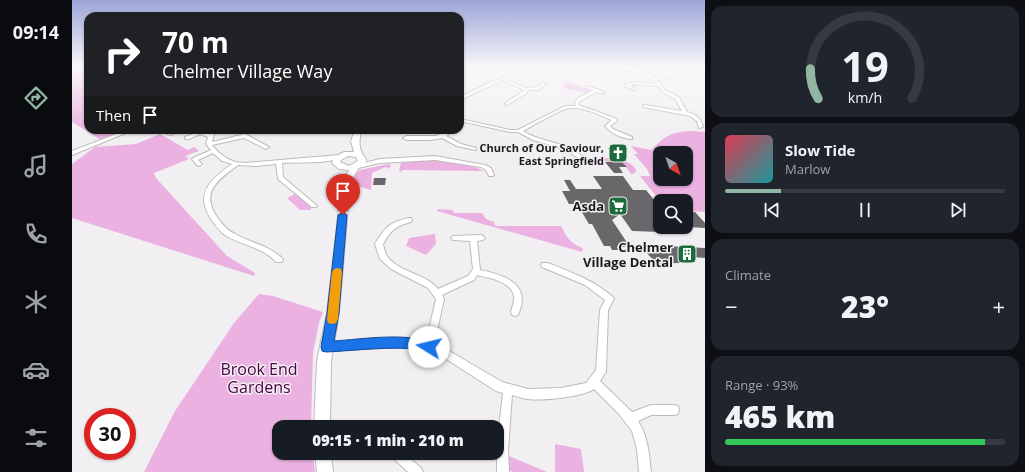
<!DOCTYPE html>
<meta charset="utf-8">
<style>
:root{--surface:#171b24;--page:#20242c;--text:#f1f3f6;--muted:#9ea1a6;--line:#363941;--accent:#91b6a2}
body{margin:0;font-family:"Open Sans",sans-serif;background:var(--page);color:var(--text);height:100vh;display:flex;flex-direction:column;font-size:15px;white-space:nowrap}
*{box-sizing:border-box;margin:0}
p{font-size:13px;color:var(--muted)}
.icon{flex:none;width:22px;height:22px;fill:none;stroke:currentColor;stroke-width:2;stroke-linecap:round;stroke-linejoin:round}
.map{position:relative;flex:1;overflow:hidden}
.side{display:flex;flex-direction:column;gap:6px;padding:6px;background:#0d0f14;width:320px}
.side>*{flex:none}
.top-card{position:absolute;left:12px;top:12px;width:380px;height:122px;border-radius:12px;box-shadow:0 1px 3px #0004;background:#202124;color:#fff;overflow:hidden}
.needle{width:26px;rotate:140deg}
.buttons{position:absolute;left:581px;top:146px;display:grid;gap:8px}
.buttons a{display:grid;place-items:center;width:40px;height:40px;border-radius:8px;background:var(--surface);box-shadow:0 1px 3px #0004;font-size:20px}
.speed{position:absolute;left:12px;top:408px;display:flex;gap:8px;font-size:20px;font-weight:700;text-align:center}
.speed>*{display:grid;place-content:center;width:52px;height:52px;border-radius:50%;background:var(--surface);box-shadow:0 1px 3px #0004;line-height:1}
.speed .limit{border:6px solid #d22;background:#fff;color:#111}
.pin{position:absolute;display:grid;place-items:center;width:34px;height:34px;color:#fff;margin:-41px -17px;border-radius:50% 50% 50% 0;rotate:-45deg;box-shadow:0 0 4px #0007}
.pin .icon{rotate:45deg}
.me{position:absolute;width:44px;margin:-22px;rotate:279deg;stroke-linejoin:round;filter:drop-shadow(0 0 3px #0008)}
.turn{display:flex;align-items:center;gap:14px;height:84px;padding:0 12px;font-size:18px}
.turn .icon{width:52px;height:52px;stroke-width:2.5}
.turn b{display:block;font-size:28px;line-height:34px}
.then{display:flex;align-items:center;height:38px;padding:0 12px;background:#0003;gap:8px;font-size:15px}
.big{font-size:30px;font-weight:800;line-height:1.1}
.side .widget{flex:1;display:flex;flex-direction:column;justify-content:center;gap:6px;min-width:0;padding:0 14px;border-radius:12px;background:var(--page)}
.side .dial{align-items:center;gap:0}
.dial svg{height:104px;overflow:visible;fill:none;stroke:var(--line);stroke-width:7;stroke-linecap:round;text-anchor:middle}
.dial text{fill:var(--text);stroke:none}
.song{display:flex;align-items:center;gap:12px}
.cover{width:48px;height:48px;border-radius:6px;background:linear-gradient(135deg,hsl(350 70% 55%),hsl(180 70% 35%))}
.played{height:4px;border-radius:2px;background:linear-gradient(90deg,var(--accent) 20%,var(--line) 20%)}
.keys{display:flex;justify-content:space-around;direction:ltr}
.heat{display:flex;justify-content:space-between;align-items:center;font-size:22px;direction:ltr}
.charge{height:6px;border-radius:3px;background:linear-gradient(90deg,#34c759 93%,var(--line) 0)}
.trip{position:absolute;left:200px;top:420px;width:232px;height:40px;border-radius:12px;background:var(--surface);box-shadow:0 1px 3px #0004;font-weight:800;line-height:40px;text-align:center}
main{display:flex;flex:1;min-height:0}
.tabs{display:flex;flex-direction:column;width:72px;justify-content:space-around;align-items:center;background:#090b0e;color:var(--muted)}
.tabs .icon{width:28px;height:28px}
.tabs .on{color:var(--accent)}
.tabs b{font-size:18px;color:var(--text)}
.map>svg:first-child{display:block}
.green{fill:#ebb1e1;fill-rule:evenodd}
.building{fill:#696769}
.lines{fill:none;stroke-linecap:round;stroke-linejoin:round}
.street-casing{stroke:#bdbabc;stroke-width:2}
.secondary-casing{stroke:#bdbabc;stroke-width:2}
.street{fill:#fff;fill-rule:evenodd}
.secondary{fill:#fff;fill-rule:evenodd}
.route{fill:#1a73e8;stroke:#114b97}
.slow{fill:#f59e0b}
.labels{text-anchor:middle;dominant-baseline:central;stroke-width:3;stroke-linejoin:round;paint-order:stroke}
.far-poi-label{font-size:11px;font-weight:bold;fill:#1c1b1c;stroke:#f2eff2;text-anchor:end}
.poi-label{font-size:13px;font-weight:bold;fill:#1c1b1c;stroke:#f2eff2;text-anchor:end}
.near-park-label{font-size:16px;fill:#4c0146;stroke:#f2eff2}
</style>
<main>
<nav class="tabs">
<b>09:14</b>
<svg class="icon on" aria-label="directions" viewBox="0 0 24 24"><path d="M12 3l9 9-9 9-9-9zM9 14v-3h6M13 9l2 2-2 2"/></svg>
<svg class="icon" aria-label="music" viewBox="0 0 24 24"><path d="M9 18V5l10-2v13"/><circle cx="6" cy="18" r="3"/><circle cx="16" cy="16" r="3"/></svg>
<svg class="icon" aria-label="phone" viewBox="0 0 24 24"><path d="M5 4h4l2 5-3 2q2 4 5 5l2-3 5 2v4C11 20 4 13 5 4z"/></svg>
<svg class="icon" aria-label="climate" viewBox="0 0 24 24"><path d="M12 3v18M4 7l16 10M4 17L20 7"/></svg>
<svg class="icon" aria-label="car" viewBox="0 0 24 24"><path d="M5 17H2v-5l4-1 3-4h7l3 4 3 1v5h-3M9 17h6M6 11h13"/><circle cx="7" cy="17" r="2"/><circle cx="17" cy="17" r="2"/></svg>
<svg class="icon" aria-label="filters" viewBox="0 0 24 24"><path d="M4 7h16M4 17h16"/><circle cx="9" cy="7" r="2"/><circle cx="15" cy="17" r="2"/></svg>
</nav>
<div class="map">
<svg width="633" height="472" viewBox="0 0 633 472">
<rect width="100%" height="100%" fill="#f2eff2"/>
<g class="green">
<path d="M0,68H16V130H55L29,140L0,122Z"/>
<path d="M493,81L521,90L515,93L491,88Z"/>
<path d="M619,131L633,132V212L619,211L614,205V201H588L568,176H578L575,169L562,154H566L559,146L579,150C593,136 599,132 619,131ZM588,153H614V179H588Z"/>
<path d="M88,134L116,150L122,147L127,151L113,156L117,159L82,173L84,178L155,256L183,273L182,276L0,218V164L23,147L64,144Z"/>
<path d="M513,158C526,158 559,156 564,170L563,173L559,174L552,164Z"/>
<path d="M359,160C369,161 410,165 413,173L411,171L331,170L329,172L327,170L329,163Z"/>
<path d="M316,164L319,165L317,169L314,167L300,173L299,190L283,185V174L288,170Z"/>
<path d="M223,194L239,207V210H228L215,198Z"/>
<path d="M366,209L381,210L382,213H410L414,219L422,222L423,226H489C495,238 499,244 511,248L510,252L365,211Z"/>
<path d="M363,234L364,244L354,255L334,246L337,238Z"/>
<path d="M187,294L201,296L251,312L247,323L241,353L239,427H207V453H241L243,472H72L103,411L162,323Z"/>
<path d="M483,444L509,449L512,472H483Z"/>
<path d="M437,456L475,472H441L437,470Z"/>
</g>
<g class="building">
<path d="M536,148H548L555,156H551L552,158L543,157Z"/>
<path d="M533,162H550L555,167H547L551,173H542Z"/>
<path d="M521,176H551L561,190H574L588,207V232L560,231L548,214L540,220L558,247H545L547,250H540L538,246H532L520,224H517L505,204H497L490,191H498L492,180H498L504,189H530Z"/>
<path d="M302,178H314L313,185H301Z"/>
<path d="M614,212H623L633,223V228L616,227L614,225Z"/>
<path d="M592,246L633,248V258L620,257L624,262L585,264L573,251H576L575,249H595Z"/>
</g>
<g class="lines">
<g class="street-casing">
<g id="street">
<path d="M392,68H396L388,76V73Z"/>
<path d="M450,68H457L475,72L473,73L453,70L450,73L434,79C448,85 457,93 471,83L474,84L466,90H456L455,93L435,105H433V103L452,91V90L431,80L388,100V97L417,83L448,71Z"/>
<path d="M526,68H530V73L521,76V74L527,71Z"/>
<path d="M541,68C554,68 574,67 583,78L594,77L587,68H591L598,76L597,78L585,80L593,90L607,97L615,112C625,115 628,117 631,127L627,128L625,121L618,116L571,107V105H573L610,111L603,99L591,92L586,86L562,84L558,86L563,88V90H562L552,86L561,82L584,84C572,68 558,73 541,68Z"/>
<path d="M621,68H626L633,75V78Z"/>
<path d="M514,86L525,89L533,93L531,94L524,92L507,102L508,106L521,110L545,119V121L538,126L541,129L560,137V139C551,139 538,133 533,126L540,120C527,115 513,107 498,108C489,109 460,126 451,131C470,143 492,141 510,156V158L508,159L492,149L461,140L446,132H438L388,121V119L438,130H446L493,106H504L503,102L506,98L521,90L514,88Z"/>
<path d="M55,130H61L0,155V151Z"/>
<path d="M103,130H109L99,135L95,134Z"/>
<path d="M119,130H126L137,134L139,130H143L140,142L173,134L197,147L194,149L172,138L140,145L146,152L154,158L163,162L173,163L267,155L270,157C259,164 224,162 210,163L211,177L244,205L245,206L244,207H240L206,179L204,164L184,166L166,165C146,180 128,192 145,217C150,224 155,230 163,234C179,243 196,245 210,258L211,260L210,262H204C189,246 170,246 153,235C147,231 143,224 139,219C122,193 139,179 160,164L150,161L141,153L126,160L130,164L127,166L125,165L120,159L121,158L139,150L134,144L136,137L128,134L117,139H113V137L124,133Z"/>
<path d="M377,130H382L374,136L389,144L404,148V150L385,146L370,138L358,140H334L331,138L334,136H364Z"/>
<path d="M363,156L413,165L419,168L422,175L421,176H417L414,170L409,167L363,160L308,163L286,168L283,166L284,165L308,159Z"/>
<path d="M337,218H339L340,220L339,222C324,226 319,230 311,244C312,248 313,253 315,256C327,273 354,273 366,289L396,276L401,269L398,241L381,240L379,238L381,236L409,235L411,236L413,238L411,240L405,241L408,270C433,275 460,284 446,315L443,316L440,315L439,312C440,307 443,301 442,296C439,281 417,278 405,275L402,280L370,295L372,299L362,345L374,349L430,382L456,389L489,388L514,383L524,370L528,310L533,300L513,285L470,267L469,265L470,263H476C499,272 521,280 541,297L542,299L536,310L534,372L528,381L560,412L579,405H602L606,406L607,410L606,414L602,415H579L566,421C576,436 577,454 579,472H567L565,449L560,431L546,413L522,389C511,397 470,401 456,399C451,399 445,396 440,395L436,450L437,472H425V444L431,393L424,391L368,355L351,349L326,347L254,351L251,350L249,347L251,344L254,343L326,339L354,342L364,299L356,288L319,269L308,259L303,244C313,227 318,222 337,218Z"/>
<path d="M318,453H332L349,468L351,472H336L320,457Z"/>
</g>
</g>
<g class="secondary-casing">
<g id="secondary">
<path d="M283,130H289C287,141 286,150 294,159V162L286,169L278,183L267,313L259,361L258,427H242L245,361L255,313L270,183L277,170L267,169L260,163L262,157L272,152H282L279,141ZM276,156L284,157L286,161L277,166L268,162L269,160Z"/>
<path d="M243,453H259L261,472H245Z"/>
</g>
</g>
<use href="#street" class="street"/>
<use href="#secondary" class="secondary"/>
</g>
<linearGradient id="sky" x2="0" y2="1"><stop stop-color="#9ba4d7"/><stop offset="0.5" stop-color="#f9f8f9"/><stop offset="1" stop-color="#f9f8f9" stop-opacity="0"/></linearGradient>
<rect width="633" height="135" fill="url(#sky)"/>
<path class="route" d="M271,212L275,215L267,313L262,341C291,339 334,332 361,343L363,347L361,351L357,352C335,344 280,351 254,352L250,351L249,347L255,313L266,215Z"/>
<path class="slow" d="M265,268L269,269L270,272L266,319L264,323L260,324L256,323L255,319L260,272L262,269Z"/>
<defs>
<g id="church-square" transform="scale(1)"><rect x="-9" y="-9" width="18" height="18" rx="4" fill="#1c6b3b" stroke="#f2eff2"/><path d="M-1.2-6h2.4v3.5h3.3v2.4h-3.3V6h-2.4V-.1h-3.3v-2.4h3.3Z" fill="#fff"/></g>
<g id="supermarket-square" transform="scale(1)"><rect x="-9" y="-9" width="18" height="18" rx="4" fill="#1c6b3b" stroke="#f2eff2"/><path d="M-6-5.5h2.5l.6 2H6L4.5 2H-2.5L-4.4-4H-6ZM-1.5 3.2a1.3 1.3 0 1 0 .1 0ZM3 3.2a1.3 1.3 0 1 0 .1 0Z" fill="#fff"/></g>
<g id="building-square" transform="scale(1)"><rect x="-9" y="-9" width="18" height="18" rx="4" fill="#1c6b3b" stroke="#f2eff2"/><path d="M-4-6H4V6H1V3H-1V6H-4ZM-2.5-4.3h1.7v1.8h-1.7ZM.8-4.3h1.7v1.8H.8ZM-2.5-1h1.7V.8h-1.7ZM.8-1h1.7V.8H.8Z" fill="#fff"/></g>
</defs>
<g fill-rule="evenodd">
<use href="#church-square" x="546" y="153"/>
<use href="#supermarket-square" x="546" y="206"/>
<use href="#building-square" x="615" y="254"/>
</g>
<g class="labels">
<g class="far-poi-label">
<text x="532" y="147">Church of Our Saviour,<tspan x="532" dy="13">East Springfield</tspan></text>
</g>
<g class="poi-label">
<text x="532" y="206">Asda</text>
<text x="601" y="247">Chelmer<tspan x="601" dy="15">Village Dental</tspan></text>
</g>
<g class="near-park-label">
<text x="187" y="369">Brook End<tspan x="187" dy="18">Gardens</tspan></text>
</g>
</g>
</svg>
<div class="buttons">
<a><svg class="needle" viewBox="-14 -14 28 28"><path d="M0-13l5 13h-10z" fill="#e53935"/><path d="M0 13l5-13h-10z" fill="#9ea1a6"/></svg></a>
<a><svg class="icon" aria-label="search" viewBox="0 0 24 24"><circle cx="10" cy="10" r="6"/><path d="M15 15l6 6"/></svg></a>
</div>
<div class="speed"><div class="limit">30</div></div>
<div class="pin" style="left:271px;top:215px;background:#d93025"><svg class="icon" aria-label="arrive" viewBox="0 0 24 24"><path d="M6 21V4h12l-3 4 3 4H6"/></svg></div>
<svg class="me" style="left:357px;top:347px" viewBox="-20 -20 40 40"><circle r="19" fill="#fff"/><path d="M0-13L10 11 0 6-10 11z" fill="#1a73e8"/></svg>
<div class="trip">09:15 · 1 min · 210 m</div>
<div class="top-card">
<div class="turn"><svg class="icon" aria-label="right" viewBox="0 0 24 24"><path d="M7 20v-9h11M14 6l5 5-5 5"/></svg><div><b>70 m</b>Chelmer Village Way</div></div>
<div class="then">Then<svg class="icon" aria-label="arrive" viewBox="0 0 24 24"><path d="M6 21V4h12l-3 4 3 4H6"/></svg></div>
</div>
</div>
<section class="side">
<div class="widget dial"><svg viewBox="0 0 100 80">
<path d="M14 69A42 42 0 1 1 86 69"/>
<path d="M14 69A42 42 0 0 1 8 46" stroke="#91b6a2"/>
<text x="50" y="56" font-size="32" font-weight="700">19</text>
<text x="50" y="72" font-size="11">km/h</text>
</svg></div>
<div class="widget">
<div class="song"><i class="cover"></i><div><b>Slow Tide</b><p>Marlow</p></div></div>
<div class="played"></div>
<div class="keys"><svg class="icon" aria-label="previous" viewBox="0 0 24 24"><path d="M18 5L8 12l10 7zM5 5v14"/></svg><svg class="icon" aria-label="pause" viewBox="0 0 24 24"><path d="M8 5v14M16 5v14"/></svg><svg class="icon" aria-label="next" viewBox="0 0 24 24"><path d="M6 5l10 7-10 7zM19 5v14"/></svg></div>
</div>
<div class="widget"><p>Climate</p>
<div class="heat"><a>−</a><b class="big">23°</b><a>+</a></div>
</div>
<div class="widget"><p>Range · 93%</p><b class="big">465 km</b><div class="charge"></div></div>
</section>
</main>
